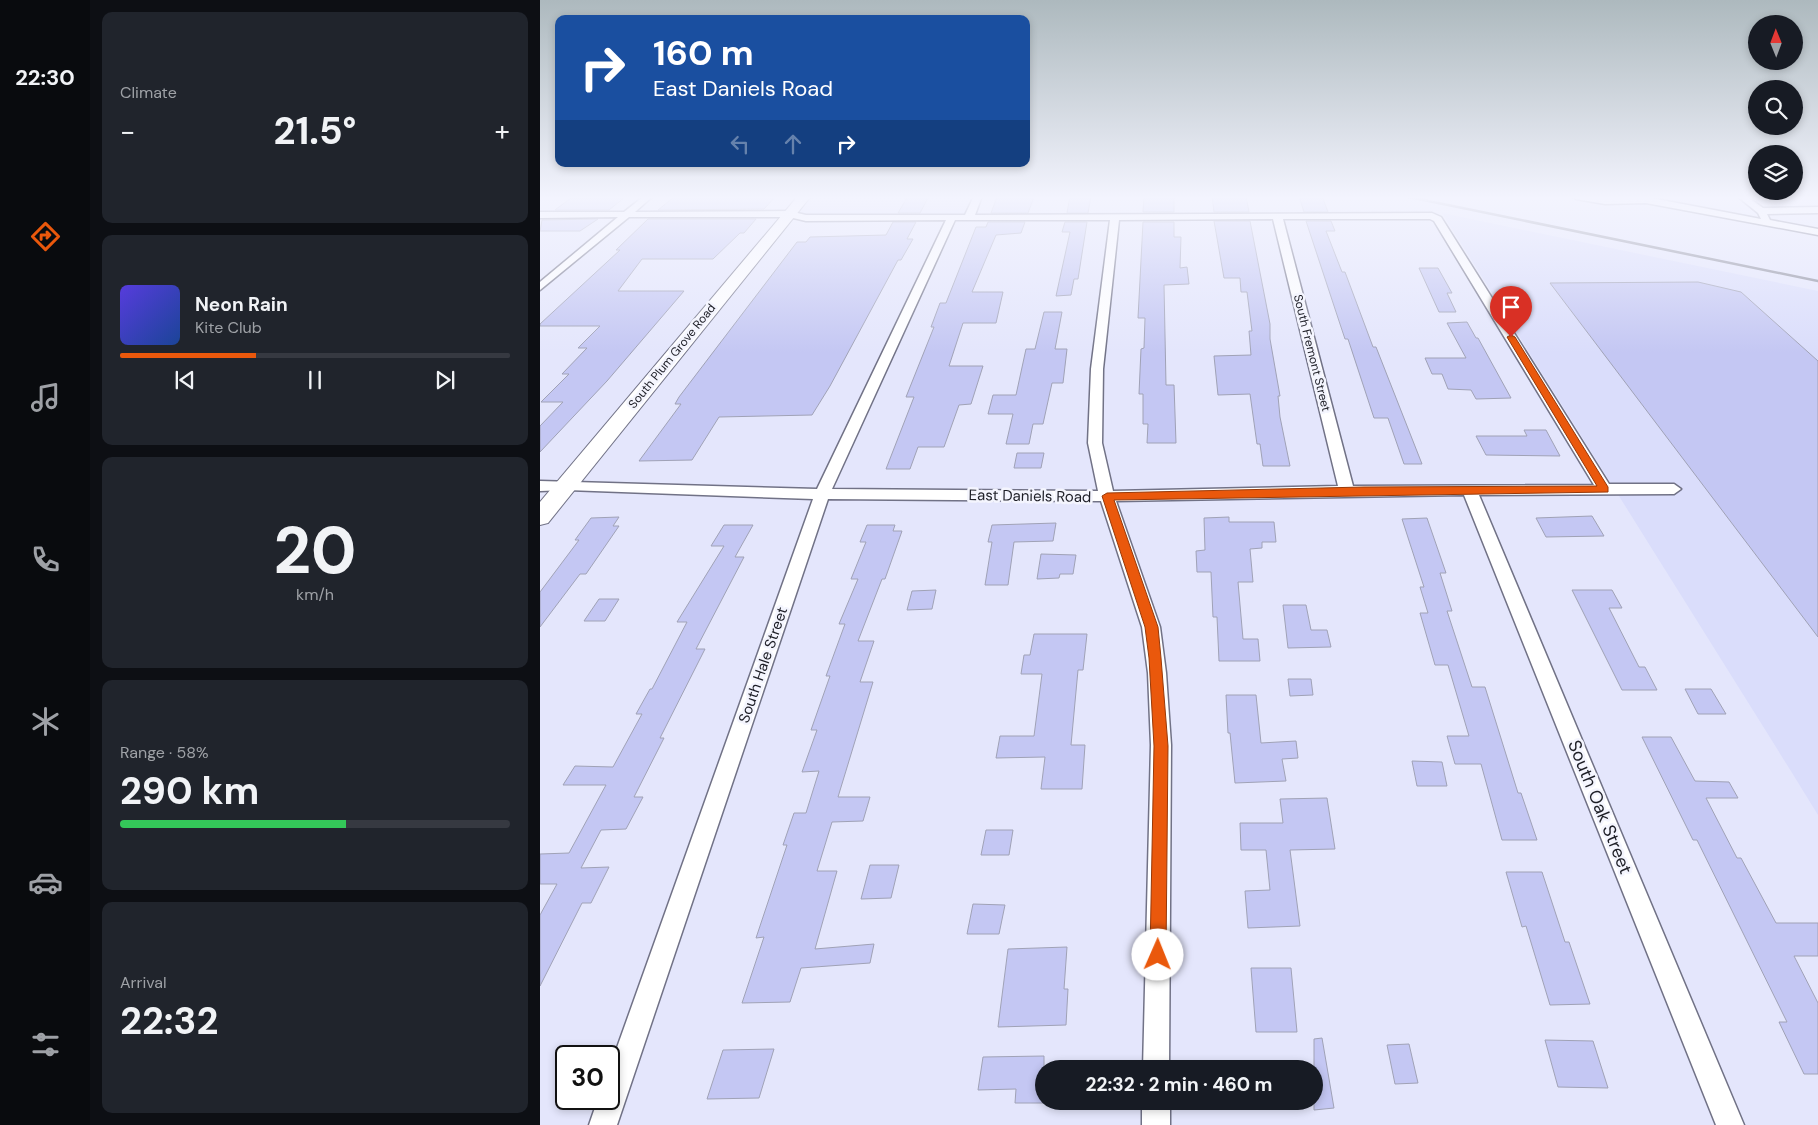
<!DOCTYPE html>
<meta charset="utf-8">
<style>
:root{--surface:#171b24;--page:#20242c;--text:#f1f3f6;--muted:#9ea1a6;--line:#363941;--accent:#ea580c}
body{margin:0;font-family:"DM Sans",sans-serif;background:var(--page);color:var(--text);height:100vh;display:flex;flex-direction:column;font-size:19px;white-space:nowrap}
*{box-sizing:border-box;margin:0}
p{font-size:16px;color:var(--muted)}
.icon{flex:none;width:28px;height:28px;fill:none;stroke:currentColor;stroke-width:2;stroke-linecap:round;stroke-linejoin:round}
.map{position:relative;flex:1;overflow:hidden}
.drawer{display:flex;flex-direction:column;gap:12px;padding:12px;background:#0d0f14;width:450px}
.drawer>*{flex:none}
.top-card{position:absolute;left:15px;top:15px;width:475px;height:152px;border-radius:10px;box-shadow:0 2px 8px #0003;background:#1a4fa0;color:#fff;overflow:hidden}
.needle{width:32px;rotate:359deg}
.fabs{position:absolute;left:1208px;top:15px;display:grid;gap:10px}
.fabs a{display:grid;place-items:center;width:55px;height:55px;border-radius:50%;background:var(--surface);box-shadow:0 2px 8px #0003;font-size:25px}
.speed{position:absolute;left:15px;top:1045px;display:flex;gap:10px;font-size:25px;font-weight:700;text-align:center}
.speed>*{display:grid;place-content:center;width:65px;height:65px;border-radius:50%;background:var(--surface);box-shadow:0 2px 8px #0003;line-height:1}
.speed .limit{border:2px solid #111;border-radius:8px;background:#fff;color:#111}
.pin{position:absolute;display:grid;place-items:center;width:42px;height:42px;color:#fff;margin:-51px -21px;border-radius:50% 50% 50% 0;rotate:-45deg;box-shadow:0 0 5px #0007}
.pin .icon{rotate:45deg}
.me{position:absolute;width:55px;margin:-28px;rotate:1deg;stroke-linejoin:round;filter:drop-shadow(0 0 4px #0008)}
.turn{display:flex;align-items:center;gap:18px;height:105px;padding:0 15px;font-size:22px}
.turn .icon{width:65px;height:65px;stroke-width:2.5}
.turn b{display:block;font-size:35px;line-height:42px}
.lanes{display:flex;align-items:center;height:48px;padding:0 15px;background:#0003;justify-content:center;gap:25px;direction:ltr}
.lanes .off{opacity:.35}
.big{font-size:38px;font-weight:700;line-height:1.1}
.drawer .widget{flex:1;display:flex;flex-direction:column;justify-content:center;gap:8px;min-width:0;padding:0 18px;border-radius:10px;background:var(--page)}
.drawer .dial{align-items:center;gap:0}
.dial b{font-size:65px;line-height:1}
.song{display:flex;align-items:center;gap:15px}
.cover{width:60px;height:60px;border-radius:8px;background:linear-gradient(135deg,hsl(250 70% 55%),hsl(220 70% 35%))}
.played{height:5px;border-radius:2px;background:linear-gradient(90deg,var(--accent) 35%,var(--line) 35%)}
.keys{display:flex;justify-content:space-around;direction:ltr}
.heat{display:flex;justify-content:space-between;align-items:center;font-size:28px;direction:ltr}
.charge{height:8px;border-radius:4px;background:linear-gradient(90deg,#34c759 58%,var(--line) 0)}
.trip{position:absolute;left:495px;top:1060px;width:288px;height:50px;border-radius:25px;background:var(--surface);box-shadow:0 2px 8px #0003;font-weight:700;line-height:50px;text-align:center}
main{display:flex;flex:1;min-height:0}
.tabs{display:flex;flex-direction:column;width:90px;justify-content:space-around;align-items:center;background:#090b0e;color:var(--muted)}
.tabs .icon{width:35px;height:35px}
.tabs .current{color:var(--accent)}
.tabs b{font-size:22px;color:var(--text)}
.map>svg:first-child{display:block}
.built{fill:#daddfb}
.building{fill:#c4c7f3;stroke:#a0a2b6}
.lines{fill:none;stroke-linecap:round;stroke-linejoin:round}
.street-casing{stroke:#717286;stroke-width:3}
.secondary-casing{stroke:#717286;stroke-width:2}
.street{fill:#fff;fill-rule:evenodd}
.secondary{fill:#fff;fill-rule:evenodd}
.rail{stroke:#898b9a;stroke-width:2.5}
.route{fill:#ea580c;stroke:#983908}
.labels{text-anchor:middle;dominant-baseline:central;stroke-width:5;stroke-linejoin:round;paint-order:stroke}
.far-street-label{font-size:12px;fill:#1d1e26;stroke:#f4f5fe}
.street-label{font-size:15px;fill:#1d1e26;stroke:#f4f5fe}
.near-street-label{font-size:18px;fill:#1d1e26;stroke:#f4f5fe}
</style>
<main>
<nav class="tabs">
<b>22:30</b>
<svg class="icon current" aria-label="directions" viewBox="0 0 24 24"><path d="M12 3l9 9-9 9-9-9zM9 14v-3h6M13 9l2 2-2 2"/></svg>
<svg class="icon" aria-label="music" viewBox="0 0 24 24"><path d="M9 18V5l10-2v13"/><circle cx="6" cy="18" r="3"/><circle cx="16" cy="16" r="3"/></svg>
<svg class="icon" aria-label="phone" viewBox="0 0 24 24"><path d="M5 4h4l2 5-3 2q2 4 5 5l2-3 5 2v4C11 20 4 13 5 4z"/></svg>
<svg class="icon" aria-label="climate" viewBox="0 0 24 24"><path d="M12 3v18M4 7l16 10M4 17L20 7"/></svg>
<svg class="icon" aria-label="car" viewBox="0 0 24 24"><path d="M5 17H2v-5l4-1 3-4h7l3 4 3 1v5h-3M9 17h6M6 11h13"/><circle cx="7" cy="17" r="2"/><circle cx="17" cy="17" r="2"/></svg>
<svg class="icon" aria-label="filters" viewBox="0 0 24 24"><path d="M4 7h16M4 17h16"/><circle cx="9" cy="7" r="2"/><circle cx="15" cy="17" r="2"/></svg>
</nav>
<section class="drawer">
<div class="widget"><p>Climate</p>
<div class="heat"><a>−</a><b class="big">21.5°</b><a>+</a></div>
</div>
<div class="widget">
<div class="song"><i class="cover"></i><div><b>Neon Rain</b><p>Kite Club</p></div></div>
<div class="played"></div>
<div class="keys"><svg class="icon" aria-label="previous" viewBox="0 0 24 24"><path d="M18 5L8 12l10 7zM5 5v14"/></svg><svg class="icon" aria-label="pause" viewBox="0 0 24 24"><path d="M8 5v14M16 5v14"/></svg><svg class="icon" aria-label="next" viewBox="0 0 24 24"><path d="M6 5l10 7-10 7zM19 5v14"/></svg></div>
</div>
<div class="widget dial"><b>20</b><p>km/h</p></div>
<div class="widget"><p>Range · 58%</p><b class="big">290 km</b><div class="charge"></div></div>
<div class="widget"><p>Arrival</p><b class="big">22:32</b></div>
</section>
<div class="map">
<svg width="1278" height="1125" viewBox="0 0 1278 1125">
<rect width="100%" height="100%" fill="#e4e6fc"/>
<g class="built">
<path d="M265,196H438L429,217L266,218L249,214Z"/>
<path d="M902,213L1278,291V815L1254,776Z"/>
</g>
<g class="building">
<path d="M236,196L224,209L118,210L134,197Z"/>
<path d="M368,196H389L380,213H358Z"/>
<path d="M530,196H551L548,213H527Z"/>
<path d="M604,196H634V212H603Z"/>
<path d="M672,196H706L709,212H674Z"/>
<path d="M759,196H782L788,212H764Z"/>
<path d="M85,197L69,210H15L31,198Z"/>
<path d="M457,197H494L488,213H451Z"/>
<path d="M58,219L40,231H0L2,220Z"/>
<path d="M108,219H216L204,233H200L173,259H102L78,291H144L67,381L0,452V426L23,402H1L29,374H22L47,348H38L60,326H0V324L80,250H76Z"/>
<path d="M674,221H710L730,324V339L740,396H738L740,417L750,466H723L720,444H717L710,394L678,395L674,356L711,355L709,331H712L707,292H701L700,278H684Z"/>
<path d="M766,221H791L795,231H786L802,272H805L833,347H836L882,464H864L848,418H834L808,339H805L798,318Z"/>
<path d="M353,222H376L367,239H373L361,260H358L290,386L272,415L179,417L152,460L99,461L141,404H135L139,397L257,242H266L270,237L346,235Z"/>
<path d="M448,222H485L481,233L456,235L432,292H463L456,323H423L409,366H443L431,404L419,405L404,447H378L370,469H346L374,397H366L394,327H391L400,303H406L436,227H446Z"/>
<path d="M525,222H547L538,279H534L531,295L516,296L530,232H522Z"/>
<path d="M603,222H634V237H641L640,268L647,267L649,284L624,285L626,385H634L636,443H607L608,424H603V394H599L601,349L604,348L605,318H598Z"/>
<path d="M879,268H898L912,293H907L916,312H899Z"/>
<path d="M1158,282L1201,292L1278,361V637L1010,283Z"/>
<path d="M504,312H522L515,349H527L523,383H512L503,424H493L489,444H466L473,414H448L453,395H476L486,349H495Z"/>
<path d="M927,322L936,338H938L971,398L936,399L931,390L908,389L902,374H892L885,358H926L907,323Z"/>
<path d="M984,430H1006L1020,456L946,455L936,436H987Z"/>
<path d="M477,453H504L501,468H474Z"/>
<path d="M1052,516L1064,536L1006,537L996,518Z"/>
<path d="M79,517L73,526H79L46,574H40L0,627V592L39,540H35L51,518Z"/>
<path d="M689,517V522H734L736,542H722V548L710,549L713,582H698L703,639H718L720,661H679L677,617H673L671,572H657L656,551L665,550L664,518Z"/>
<path d="M887,518L906,573H900L912,611H907L932,687H945L978,793H981L997,840H962L941,764H915L907,736H929L908,665H895L880,613H888L880,587H884L862,519Z"/>
<path d="M516,523L513,541L474,542L468,585H445L452,542H448L452,525Z"/>
<path d="M184,525H213L195,557H204L156,649H165L120,738H124L94,797H103L86,829L61,830L41,868L69,867L51,903H42L0,986V915L17,884H0V854L29,853L66,785H23L35,766L73,767L102,714H96L110,689H112L147,622H137L184,546H171Z"/>
<path d="M327,525H355L353,531H362L345,579H342L318,641H334L320,682H333L298,797H330L323,821L292,822L277,871H297L275,949L334,944L330,963L261,968L250,1002L202,1003L224,937L216,938L247,845H243L254,813H266L279,771L262,772L277,730H271L290,676H286L305,624H299L318,579H311L326,542H320Z"/>
<path d="M501,554L536,555L533,574H520L519,578L497,579Z"/>
<path d="M396,590L392,609L367,610L372,591Z"/>
<path d="M1032,590H1072L1082,608H1069L1099,667H1105L1117,690H1082Z"/>
<path d="M59,599H79L65,621H44Z"/>
<path d="M743,605H766L771,630H787L791,647L748,648Z"/>
<path d="M494,634H547L543,670H538L531,745H545L542,789H501L505,757L456,758L460,736H494L502,674H481L484,655H490Z"/>
<path d="M748,679H771L773,695L750,696Z"/>
<path d="M1145,689H1171L1186,714H1158Z"/>
<path d="M686,695H716L721,743L756,741L758,758L742,759L746,781L695,783L690,733H688Z"/>
<path d="M1102,737H1131L1155,781L1189,782L1198,798H1166L1197,858H1201L1236,923H1278V956H1254L1278,1003V1074H1264L1239,1022H1247L1157,840H1153Z"/>
<path d="M872,761L902,762L907,786H877Z"/>
<path d="M787,798L795,849L750,850L760,926L708,928L705,891L730,890L726,850H701L700,823H743L740,799Z"/>
<path d="M446,830H473L469,855H441Z"/>
<path d="M330,865H359L351,898L321,899Z"/>
<path d="M966,872H1002L1025,942H1029L1050,1004L1010,1005L986,926L982,927Z"/>
<path d="M433,904L465,905L459,934H427Z"/>
<path d="M527,947L524,989H528L526,1025L458,1027L468,949Z"/>
<path d="M711,968H751L757,1032H716Z"/>
<path d="M782,1038L794,1108L774,1110V1039Z"/>
<path d="M1005,1040L1053,1041L1068,1088L1018,1087Z"/>
<path d="M869,1044L878,1083L855,1084L847,1045Z"/>
<path d="M234,1049L219,1098L167,1099L183,1050Z"/>
<path d="M504,1056V1103H475L476,1089L438,1090L443,1057Z"/>
</g>
<g class="lines">
<g class="street-casing">
<g id="street">
<path d="M104,196H113L95,212L249,211L266,215H425L434,196H442L435,215L892,213L901,217L1069,484H1134L1141,489L1134,494L939,495L1204,1125H1176L924,495L576,501L620,627L626,673L631,745L629,1069H603L611,745L608,673L602,627L561,501L288,499L77,1125H49L58,1099H69V1070L273,499L27,490L0,491V481L277,489L406,220L266,221L249,217H89L0,290V282L78,217L0,218V212H84ZM733,219L798,486L573,491L562,443L563,369L579,220ZM743,219H890L894,221L1054,485L813,486ZM415,220H570L551,369L548,443L558,491L292,489Z"/>
<path d="M1032,196L1065,198L1106,197L1221,219L1218,213L1197,196H1206L1223,208L1278,207V213L1227,214L1230,220L1278,229V235L1106,203L1065,204L1036,199Z"/>
<rect x="602" y="1101" width="28" height="24"/>
</g>
</g>
<g class="secondary-casing">
<path id="secondary" d="M258,196H271L8,523L0,525V502Z"/>
</g>
<use href="#street" class="street"/>
<use href="#secondary" class="secondary"/>
<path class="rail" d="M864,196L1278,281"/>
</g>
<linearGradient id="sky" x2="0" y2="1"><stop stop-color="#adb9be"/><stop offset="0.56" stop-color="#f3f4fe"/><stop offset="1" stop-color="#f3f4fe" stop-opacity="0"/></linearGradient>
<rect width="1278" height="353" fill="url(#sky)"/>
<path class="route" d="M971,335L975,337L1068,487V492L574,500L618,627L621,658L628,746L626,955L624,961L618,963L612,961L610,955L614,746L609,658L605,627L562,496L567,493L824,487L1057,486L967,337Z"/>
<g class="labels">
<g class="far-street-label">
<text transform="translate(772 353) rotate(76)">South Fremont Street</text>
<text transform="translate(132 356) rotate(-51)">South Plum Grove Road</text>
</g>
<g class="street-label">
<text transform="translate(490 496) rotate(1)">East Daniels Road</text>
<text transform="translate(223 665) rotate(-71)">South Hale Street</text>
</g>
<g class="near-street-label">
<text transform="translate(1060 807) rotate(68)">South Oak Street</text>
</g>
</g>
</svg>
<div class="fabs">
<a><svg class="needle" viewBox="-14 -14 28 28"><path d="M0-13l5 13h-10z" fill="#e53935"/><path d="M0 13l5-13h-10z" fill="#9ea1a6"/></svg></a>
<a><svg class="icon" aria-label="search" viewBox="0 0 24 24"><circle cx="10" cy="10" r="6"/><path d="M15 15l6 6"/></svg></a>
<a><svg class="icon" aria-label="layers" viewBox="0 0 24 24"><path d="M12 4l9 5-9 5-9-5zM3 14l9 5 9-5"/></svg></a>
</div>
<div class="speed"><div class="limit">30</div></div>
<div class="pin" style="left:971px;top:337px;background:#d93025"><svg class="icon" aria-label="arrive" viewBox="0 0 24 24"><path d="M6 21V4h12l-3 4 3 4H6"/></svg></div>
<svg class="me" style="left:618px;top:955px" viewBox="-20 -20 40 40"><circle r="19" fill="#fff"/><path d="M0-13L10 11 0 6-10 11z" fill="#ea580c"/></svg>
<div class="trip">22:32 · 2 min · 460 m</div>
<div class="top-card">
<div class="turn"><svg class="icon" aria-label="right" viewBox="0 0 24 24"><path d="M7 20v-9h11M14 6l5 5-5 5"/></svg><div><b>160 m</b>East Daniels Road</div></div>
<div class="lanes"><svg class="icon off" aria-label="left" viewBox="0 0 24 24"><path d="M17 20v-9H6M10 6l-5 5 5 5"/></svg><svg class="icon off" aria-label="ahead" viewBox="0 0 24 24"><path d="M12 20V5M6 11l6-6 6 6"/></svg><svg class="icon" aria-label="right" viewBox="0 0 24 24"><path d="M7 20v-9h11M14 6l5 5-5 5"/></svg></div>
</div>
</div>
</main>
